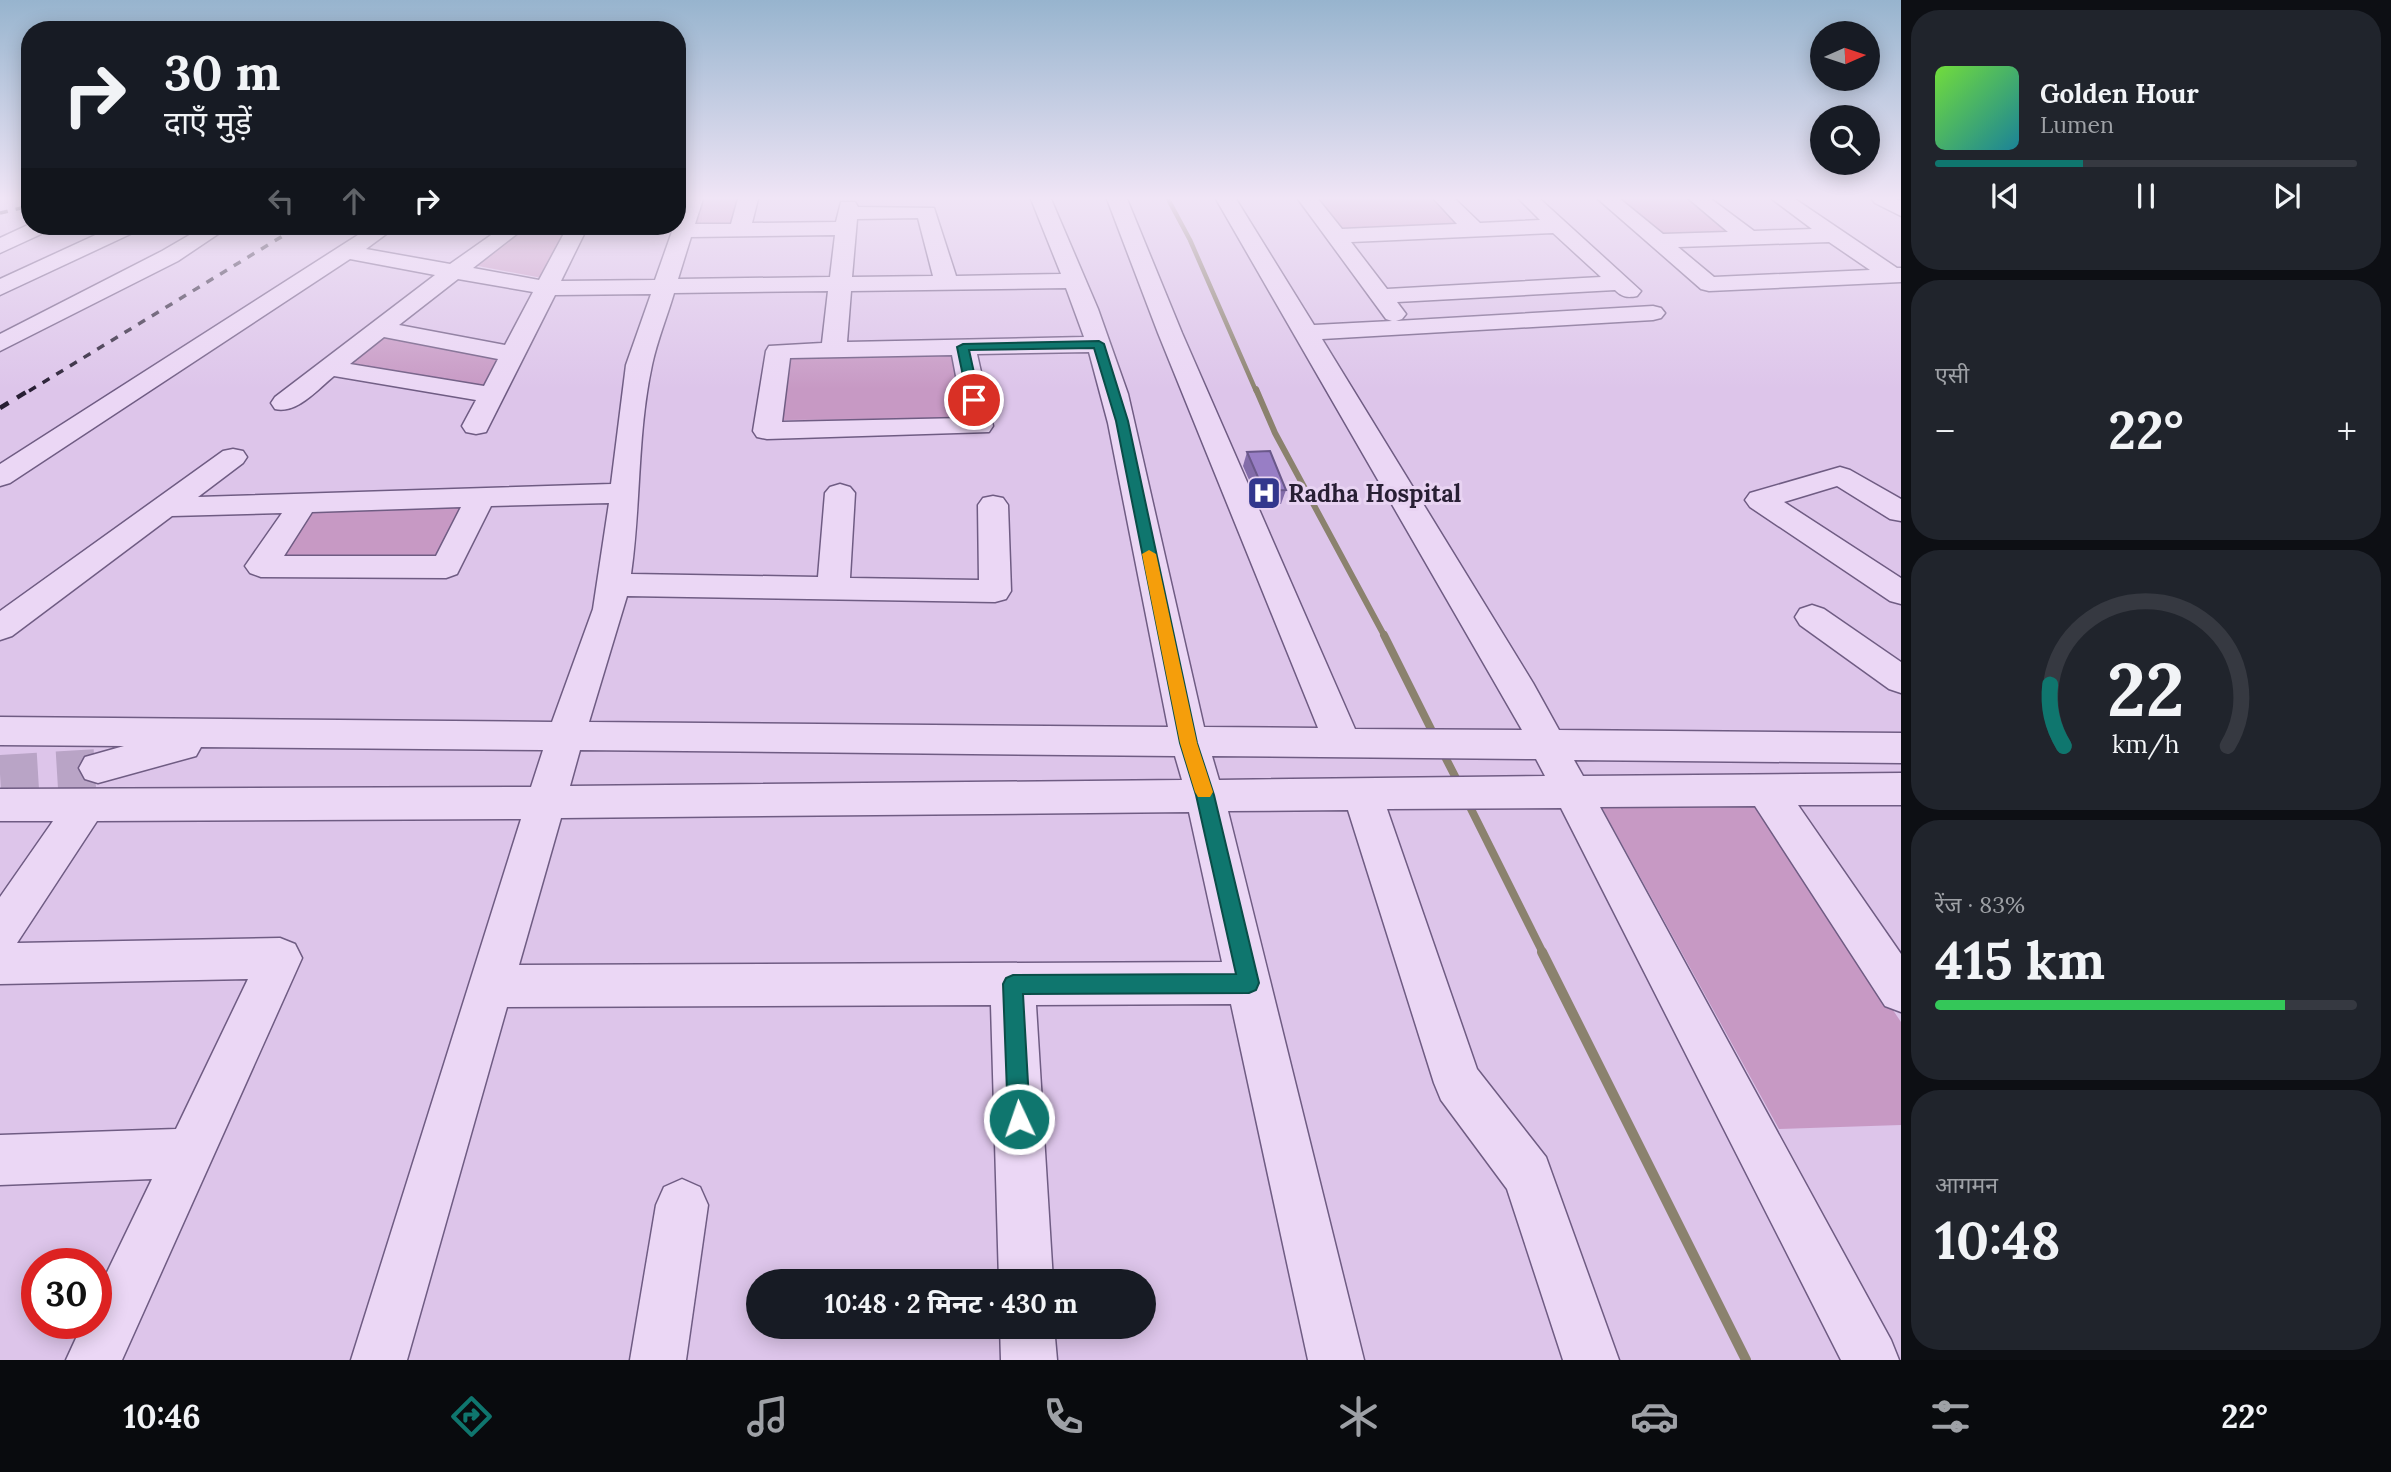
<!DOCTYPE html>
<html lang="hi">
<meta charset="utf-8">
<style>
:root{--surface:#171b24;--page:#20242c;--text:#f1f3f6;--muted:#9ea1a6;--line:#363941;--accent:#0f766e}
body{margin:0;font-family:Lora,"Noto Sans Devanagari",serif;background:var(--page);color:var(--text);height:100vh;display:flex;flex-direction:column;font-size:26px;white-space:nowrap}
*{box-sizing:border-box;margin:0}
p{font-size:23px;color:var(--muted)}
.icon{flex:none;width:38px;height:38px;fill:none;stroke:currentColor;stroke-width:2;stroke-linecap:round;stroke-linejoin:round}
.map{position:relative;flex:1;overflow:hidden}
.details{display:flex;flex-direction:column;gap:10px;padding:10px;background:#0d0f14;width:490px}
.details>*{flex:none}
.guide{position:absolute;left:21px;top:21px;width:665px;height:214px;border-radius:28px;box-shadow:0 4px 18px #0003;background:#171b24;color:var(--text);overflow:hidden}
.needle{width:46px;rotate:87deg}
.tools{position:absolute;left:1810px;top:21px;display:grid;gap:14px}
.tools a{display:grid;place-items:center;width:70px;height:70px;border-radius:50%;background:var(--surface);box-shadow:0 4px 18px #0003;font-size:35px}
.speed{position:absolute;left:21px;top:1248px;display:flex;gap:14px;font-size:35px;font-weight:700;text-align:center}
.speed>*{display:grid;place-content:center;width:91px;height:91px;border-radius:50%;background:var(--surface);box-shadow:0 4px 18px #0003;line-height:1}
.speed .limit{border:10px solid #d22;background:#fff;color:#111}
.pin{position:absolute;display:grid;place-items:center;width:60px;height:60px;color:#fff;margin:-30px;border:4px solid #fff;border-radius:50%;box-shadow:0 2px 7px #0007}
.me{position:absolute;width:77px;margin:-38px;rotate:357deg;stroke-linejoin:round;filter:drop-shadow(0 0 5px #0008)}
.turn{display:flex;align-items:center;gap:24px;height:147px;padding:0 28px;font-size:32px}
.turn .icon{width:91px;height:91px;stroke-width:2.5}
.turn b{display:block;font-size:49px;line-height:60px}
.lanes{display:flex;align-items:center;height:66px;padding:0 28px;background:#0003;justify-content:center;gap:35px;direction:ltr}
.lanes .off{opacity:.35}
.big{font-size:52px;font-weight:700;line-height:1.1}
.details .card{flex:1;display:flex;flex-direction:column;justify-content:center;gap:10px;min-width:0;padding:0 24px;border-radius:28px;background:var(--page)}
.details .dial{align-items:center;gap:0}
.dial svg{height:182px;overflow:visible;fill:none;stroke:var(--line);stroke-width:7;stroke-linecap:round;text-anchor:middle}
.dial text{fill:var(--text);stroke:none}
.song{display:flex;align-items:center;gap:21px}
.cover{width:84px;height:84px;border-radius:10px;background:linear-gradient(135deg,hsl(100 70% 55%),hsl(190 70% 35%))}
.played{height:7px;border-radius:4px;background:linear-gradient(90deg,var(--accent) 35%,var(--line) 35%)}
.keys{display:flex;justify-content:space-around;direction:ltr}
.heat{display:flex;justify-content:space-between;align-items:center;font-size:38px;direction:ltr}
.charge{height:10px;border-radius:5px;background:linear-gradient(90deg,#34c759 83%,var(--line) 0)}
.trip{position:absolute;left:746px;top:1269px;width:410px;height:70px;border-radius:35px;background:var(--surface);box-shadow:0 4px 18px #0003;font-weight:700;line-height:70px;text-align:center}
.menu{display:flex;height:112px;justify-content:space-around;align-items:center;background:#090b0e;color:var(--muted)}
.menu .icon{width:49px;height:49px}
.menu .active{color:var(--accent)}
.menu b{font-size:32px;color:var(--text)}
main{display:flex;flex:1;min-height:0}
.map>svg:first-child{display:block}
.green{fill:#c799c4}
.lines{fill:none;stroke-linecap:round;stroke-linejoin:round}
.stream-far3{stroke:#8b826e;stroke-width:4.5}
.stream-far2{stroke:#8b826e;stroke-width:6}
.stream-far1{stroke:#8b826e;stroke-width:8}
.stream{stroke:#8b826e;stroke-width:10}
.minor-tunnel{stroke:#b9a4c6;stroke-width:38;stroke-dasharray:38 19;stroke-linecap:butt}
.minor-casing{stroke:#6f5c83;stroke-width:3}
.minor{fill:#ebd7f5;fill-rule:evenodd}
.rail-far1{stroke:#281f34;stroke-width:3.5;stroke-dasharray:8 8;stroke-linecap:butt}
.rail{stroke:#281f34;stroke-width:4.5;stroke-dasharray:10 10;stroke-linecap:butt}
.wall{fill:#836ca9}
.building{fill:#987ec5;stroke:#6a588a;stroke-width:2}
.route{fill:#0f766e;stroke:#0a4d48;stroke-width:2}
.slow{fill:#f59e0b}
.labels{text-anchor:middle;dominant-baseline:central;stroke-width:6;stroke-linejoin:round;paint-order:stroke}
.poi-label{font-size:24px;font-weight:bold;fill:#281f34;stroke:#e8d3f2;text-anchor:start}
</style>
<main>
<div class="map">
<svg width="1901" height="1360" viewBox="0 0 1901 1360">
<rect width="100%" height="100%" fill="#ddc5ea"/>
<g class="green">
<path d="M701,199H742L734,227H692Z"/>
<path d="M1316,199H1437L1462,225L1340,230Z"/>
<path d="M1618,199H1689L1735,234L1663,236Z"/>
<path d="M523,226H571L542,278L473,265Z"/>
<path d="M385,335L502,359L486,386L350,363Z"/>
<path d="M956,354L968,419L780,420L790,357Z"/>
<path d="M467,504L439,559L276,558L311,508Z"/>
<path d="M1754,804L1901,1022V1125L1779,1129L1602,808Z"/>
</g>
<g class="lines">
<path class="stream-far3" d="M1168,199L1190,240L1256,391"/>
<path class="stream-far2" d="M1256,389L1275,433L1385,637"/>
<g class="stream-far1">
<path d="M1384,635L1435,737"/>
<path d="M1442,751L1459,784"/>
<path d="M1467,801L1543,953"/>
</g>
<path class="stream" d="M1542,952L1746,1360"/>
<path class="minor-tunnel" d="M0,774L98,768"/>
<g class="minor-casing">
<g id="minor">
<path d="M683,199H703L695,224H731L738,199H758L752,223L836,222L841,202H855L858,207L934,208L956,276L1061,274L1031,199H1051L1098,309L1128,394L1204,727L1318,728L1158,333L1107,199H1127L1182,333L1355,729L1522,730L1216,199H1236L1314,325L1392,321L1386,319L1298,199H1318L1342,229L1457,224L1434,199H1455L1480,223L1540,220L1519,199H1540L1641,291L1637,296C1627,298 1622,297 1615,290L1397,302L1406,314L1402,319L1396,321L1653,306L1661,308L1665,313L1661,318L1653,320L1322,339L1533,683L1559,730L1901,733V763L1574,760L1583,776L1901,773V805H1798L1901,954V1012L1885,1006L1755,806L1600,807L1891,1340L1899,1360H1841L1561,808L1387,809L1477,1069L1546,1157L1619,1360H1563L1507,1189L1441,1100L1434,1083L1348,810L1228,811L1364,1360H1308L1231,1004L1036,1005L1053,1281H999L991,1005L507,1007L407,1360H351L521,819L97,821L17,943L280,938L295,944L302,958L122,1360H66L83,1323H96V1295L152,1179L0,1185V1135L176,1129L248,979L0,984V897L53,821H0V789L531,787L543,750L201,747L196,756L98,783L85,779L79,768L85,757L124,746L0,745V717L552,722L593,609L609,503L491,506L457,574L446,578L261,577L250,573L245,566L282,513L172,516L12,636L0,640V611L223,451L233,449L243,451L247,457L243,463L198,497L611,484L626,365L651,294L555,295L486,432L476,434L466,432L462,426L476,400L334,376C317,390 297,414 275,409L271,403L275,397L435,275L350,259L10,483L0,486V464L372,226H397L366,249L450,264L504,226H527L473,268L539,280L568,226H588L561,281L655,280L674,226H677V215ZM918,218L933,276L852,277L857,219ZM1553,233L1601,277L1387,289L1351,242ZM835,235L830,277L678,279L691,237ZM458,279L533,292L505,345L399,325ZM1066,288L1084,337L847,342L851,291ZM828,291L822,343L769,346L766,351L753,431L757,437L767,439L989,432L993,426L977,354L1089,352L1108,423L1168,727L589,722L627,596L995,602L1006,599L1011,591L1008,505L1003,498L993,496L983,498L978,505L979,580L850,578L855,493L850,487L840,484L830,487L825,493L818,577L631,574C641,505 637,434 652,365C657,341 667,317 674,293ZM384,337L498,359L484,386L350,364ZM952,355L964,418L782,422L790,358ZM461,507L436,556H284L312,512ZM580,750L1175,756L1182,780L570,786ZM1212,756L1536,759L1545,776L1219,780ZM1189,812L1222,962L519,965L561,818Z"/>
<path d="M1598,199H1620L1663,234L1728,232L1689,199H1711L1754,231L1812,229L1772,199H1795L1897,268H1901V282L1709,291L1701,289ZM1829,242L1870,270L1714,277L1678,247Z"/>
<path d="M1872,199H1896L1901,201V216L1875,203Z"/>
<path d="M30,224L54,226L50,230L0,253V238Z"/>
<path d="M115,226H143L139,230L0,295V279Z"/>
<path d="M205,226H230L178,261L0,351V334L162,251Z"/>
<path d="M1840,467L1850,470L1901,499V521L1890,519L1837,486L1784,502L1901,578V604L1890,601L1750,507L1745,500L1750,493Z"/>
<path d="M1812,605L1824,609L1901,662V693L1889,689L1800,625L1795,617L1800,609Z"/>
<path d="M682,1179L700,1187L708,1205L686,1360H630L656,1205L664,1187Z"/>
<path d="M1000,1326H1054L1057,1360H1001Z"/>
</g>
</g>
<use href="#minor" class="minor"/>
<g class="rail-far1">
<path d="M0,213L30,206"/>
<path d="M29,391L299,226"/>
</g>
<path class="rail" d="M0,408L31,389"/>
</g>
<path class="wall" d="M1247,452L1286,490L1281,504L1260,505L1243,466Z"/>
<path class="building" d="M1270,451L1286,490L1264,491L1247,452Z"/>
<linearGradient id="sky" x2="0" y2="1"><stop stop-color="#97b4ce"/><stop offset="0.51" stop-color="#f0e5f6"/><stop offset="1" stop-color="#f0e5f6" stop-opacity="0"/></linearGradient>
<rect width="1901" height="389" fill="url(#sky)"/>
<path class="route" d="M1099,341L1104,344L1128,421L1197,743L1214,795L1259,983L1256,990L1249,993L1023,994L1030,1119L1026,1127L1019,1130L1011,1127L1008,1119L1003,984L1006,978L1013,975L1236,974L1196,795L1180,743L1116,421L1094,348L969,350L980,400L974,404L968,400L957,347L963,344Z"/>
<path class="slow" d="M1149,550L1156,554L1197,743L1213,792L1210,797H1198L1195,792L1180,743L1142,554Z"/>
<defs>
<g id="hospital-square" transform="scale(1.75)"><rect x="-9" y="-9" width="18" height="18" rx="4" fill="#32378d" stroke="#e8d3f2"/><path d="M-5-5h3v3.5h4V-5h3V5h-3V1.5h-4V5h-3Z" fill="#fff"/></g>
</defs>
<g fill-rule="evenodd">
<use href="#hospital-square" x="1264" y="493"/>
</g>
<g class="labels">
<g class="poi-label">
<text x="1288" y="493">Radha Hospital</text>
</g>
</g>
</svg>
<div class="tools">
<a><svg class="needle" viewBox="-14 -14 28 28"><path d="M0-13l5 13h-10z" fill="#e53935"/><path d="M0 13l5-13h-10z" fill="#9ea1a6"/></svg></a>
<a><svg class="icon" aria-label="search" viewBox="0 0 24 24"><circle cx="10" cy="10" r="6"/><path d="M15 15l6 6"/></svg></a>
</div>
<div class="speed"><div class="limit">30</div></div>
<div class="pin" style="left:974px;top:400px;background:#d93025"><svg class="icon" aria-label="arrive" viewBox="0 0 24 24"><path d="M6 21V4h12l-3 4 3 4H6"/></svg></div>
<svg class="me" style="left:1019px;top:1119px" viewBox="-20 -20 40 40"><circle r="17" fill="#0f766e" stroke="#fff" stroke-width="3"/><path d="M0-11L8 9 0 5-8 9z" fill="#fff"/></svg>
<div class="trip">10:48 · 2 मिनट · 430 m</div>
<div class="guide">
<div class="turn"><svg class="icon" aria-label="right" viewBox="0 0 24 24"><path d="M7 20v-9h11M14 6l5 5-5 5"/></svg><div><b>30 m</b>दाएँ मुड़ें</div></div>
<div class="lanes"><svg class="icon off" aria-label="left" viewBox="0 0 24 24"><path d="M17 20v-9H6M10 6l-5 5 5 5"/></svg><svg class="icon off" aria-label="ahead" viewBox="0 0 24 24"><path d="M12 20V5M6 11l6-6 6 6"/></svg><svg class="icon" aria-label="right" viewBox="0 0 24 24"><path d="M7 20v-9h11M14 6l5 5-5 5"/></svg></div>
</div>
</div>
<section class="details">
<div class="card">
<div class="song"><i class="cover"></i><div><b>Golden Hour</b><p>Lumen</p></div></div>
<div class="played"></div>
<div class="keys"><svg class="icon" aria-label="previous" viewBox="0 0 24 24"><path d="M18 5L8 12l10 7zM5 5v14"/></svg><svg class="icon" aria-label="pause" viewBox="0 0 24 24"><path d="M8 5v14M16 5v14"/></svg><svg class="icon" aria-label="next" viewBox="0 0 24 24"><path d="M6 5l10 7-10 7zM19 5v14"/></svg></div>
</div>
<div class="card"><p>एसी</p>
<div class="heat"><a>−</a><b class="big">22°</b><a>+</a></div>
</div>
<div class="card dial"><svg viewBox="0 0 100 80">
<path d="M14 69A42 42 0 1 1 86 69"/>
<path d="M14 69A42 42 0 0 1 8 42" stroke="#0f766e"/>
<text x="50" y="56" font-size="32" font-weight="700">22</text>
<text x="50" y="72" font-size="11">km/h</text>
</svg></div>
<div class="card"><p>रेंज · 83%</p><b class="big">415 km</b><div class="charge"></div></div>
<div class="card"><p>आगमन</p><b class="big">10:48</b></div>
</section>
</main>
<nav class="menu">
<b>10:46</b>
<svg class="icon active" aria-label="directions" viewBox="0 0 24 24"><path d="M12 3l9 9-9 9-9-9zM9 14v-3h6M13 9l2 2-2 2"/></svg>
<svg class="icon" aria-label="music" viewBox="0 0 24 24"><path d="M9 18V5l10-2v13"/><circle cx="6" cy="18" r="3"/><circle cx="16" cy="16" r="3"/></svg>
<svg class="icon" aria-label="phone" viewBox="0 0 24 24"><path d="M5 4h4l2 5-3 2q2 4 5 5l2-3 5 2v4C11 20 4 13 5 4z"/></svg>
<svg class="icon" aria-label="climate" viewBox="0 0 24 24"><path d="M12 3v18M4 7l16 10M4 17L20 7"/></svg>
<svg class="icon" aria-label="car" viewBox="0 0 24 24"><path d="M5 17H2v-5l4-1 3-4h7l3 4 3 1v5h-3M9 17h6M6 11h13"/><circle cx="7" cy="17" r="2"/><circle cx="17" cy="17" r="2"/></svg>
<svg class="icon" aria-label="filters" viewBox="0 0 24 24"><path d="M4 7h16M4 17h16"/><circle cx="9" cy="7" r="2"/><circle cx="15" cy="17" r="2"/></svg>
<b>22°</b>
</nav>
